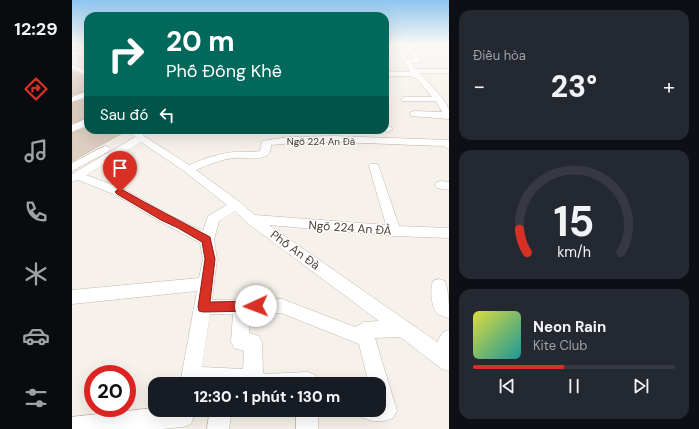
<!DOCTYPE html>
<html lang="vi">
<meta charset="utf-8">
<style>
:root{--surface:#171b24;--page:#242831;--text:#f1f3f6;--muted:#9ea1a6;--line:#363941;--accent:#d93025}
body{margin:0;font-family:"DM Sans",sans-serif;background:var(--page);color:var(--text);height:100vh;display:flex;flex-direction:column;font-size:15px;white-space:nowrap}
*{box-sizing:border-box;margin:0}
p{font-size:13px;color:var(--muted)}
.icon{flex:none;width:22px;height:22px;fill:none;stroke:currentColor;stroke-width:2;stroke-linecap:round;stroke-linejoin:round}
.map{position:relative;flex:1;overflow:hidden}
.side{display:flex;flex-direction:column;gap:10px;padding:10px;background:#0d0f14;width:250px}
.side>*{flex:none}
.top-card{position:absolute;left:12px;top:12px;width:305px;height:122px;border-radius:12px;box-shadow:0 4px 16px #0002;background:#00695c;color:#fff;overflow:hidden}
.speed{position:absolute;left:12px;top:365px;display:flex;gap:8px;font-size:20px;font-weight:700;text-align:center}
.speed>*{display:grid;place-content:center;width:52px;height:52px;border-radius:50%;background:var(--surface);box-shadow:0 4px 16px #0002;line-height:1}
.speed .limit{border:6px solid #d22;background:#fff;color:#111}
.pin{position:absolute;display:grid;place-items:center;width:34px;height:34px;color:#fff;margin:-41px -17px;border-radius:50% 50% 50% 0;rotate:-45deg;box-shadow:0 0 4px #0007}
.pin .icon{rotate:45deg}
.me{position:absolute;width:44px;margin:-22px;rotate:268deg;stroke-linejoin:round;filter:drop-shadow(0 0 3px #0008)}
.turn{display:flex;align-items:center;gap:14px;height:84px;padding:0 16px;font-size:18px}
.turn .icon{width:52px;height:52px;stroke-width:2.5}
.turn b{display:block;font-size:28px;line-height:34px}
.then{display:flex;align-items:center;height:38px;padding:0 16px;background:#0003;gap:8px;font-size:15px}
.big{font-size:30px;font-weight:800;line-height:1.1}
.side .tile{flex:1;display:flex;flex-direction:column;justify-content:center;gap:6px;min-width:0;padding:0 14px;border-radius:12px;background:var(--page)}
.side .dial{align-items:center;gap:0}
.dial svg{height:104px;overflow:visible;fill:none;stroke:var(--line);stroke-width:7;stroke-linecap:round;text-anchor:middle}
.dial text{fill:var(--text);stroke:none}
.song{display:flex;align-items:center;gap:12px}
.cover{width:48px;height:48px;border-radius:6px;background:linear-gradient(135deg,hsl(60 70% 55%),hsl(180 70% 35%))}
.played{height:4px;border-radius:2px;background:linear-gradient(90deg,var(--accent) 45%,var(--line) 45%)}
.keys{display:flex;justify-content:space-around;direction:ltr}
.heat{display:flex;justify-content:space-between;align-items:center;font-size:22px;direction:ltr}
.trip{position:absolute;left:76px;top:377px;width:238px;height:40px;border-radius:12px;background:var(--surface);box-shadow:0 4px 16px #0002;font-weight:800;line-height:40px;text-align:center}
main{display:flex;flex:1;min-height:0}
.menu{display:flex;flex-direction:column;width:72px;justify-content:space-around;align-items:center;background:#090b0e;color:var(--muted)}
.menu .icon{width:28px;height:28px}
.menu .on{color:var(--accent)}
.menu b{font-size:18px;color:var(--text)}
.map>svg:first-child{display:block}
.building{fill:#dccec1;stroke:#d4c3b1}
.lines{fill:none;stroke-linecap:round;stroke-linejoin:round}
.minor-casing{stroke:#c3b8ac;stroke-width:1}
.minor{fill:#fff;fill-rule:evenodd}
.route{fill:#d93025;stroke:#8d1f18}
.labels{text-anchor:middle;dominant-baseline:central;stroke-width:3;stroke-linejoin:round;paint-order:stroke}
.far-street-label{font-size:10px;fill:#4b4137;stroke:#fff}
.street-label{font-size:12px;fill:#4b4137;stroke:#fff}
</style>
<main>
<nav class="menu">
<b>12:29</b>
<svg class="icon on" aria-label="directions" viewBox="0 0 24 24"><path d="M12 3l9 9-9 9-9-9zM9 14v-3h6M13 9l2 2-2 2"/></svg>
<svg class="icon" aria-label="music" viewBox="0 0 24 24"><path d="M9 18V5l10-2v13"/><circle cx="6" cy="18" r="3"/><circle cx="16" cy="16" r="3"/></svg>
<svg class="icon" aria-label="phone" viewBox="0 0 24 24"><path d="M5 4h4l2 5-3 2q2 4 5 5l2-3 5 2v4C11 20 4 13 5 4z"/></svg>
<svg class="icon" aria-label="climate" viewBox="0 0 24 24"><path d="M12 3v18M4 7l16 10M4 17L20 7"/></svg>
<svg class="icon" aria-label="car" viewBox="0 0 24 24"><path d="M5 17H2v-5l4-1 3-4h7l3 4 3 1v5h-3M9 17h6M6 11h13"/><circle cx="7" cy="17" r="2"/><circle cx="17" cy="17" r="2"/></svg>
<svg class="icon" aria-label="filters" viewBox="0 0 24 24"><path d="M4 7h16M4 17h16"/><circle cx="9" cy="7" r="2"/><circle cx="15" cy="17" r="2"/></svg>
</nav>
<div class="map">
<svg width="377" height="429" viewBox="0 0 377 429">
<rect width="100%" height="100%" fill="#f6f1ea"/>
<g class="building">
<path d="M0,71L16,78V90L0,95Z"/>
<path d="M16,98V117L0,123V103Z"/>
<path d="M16,127V130H56L0,161V133Z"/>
</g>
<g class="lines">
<g class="minor-casing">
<g id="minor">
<path d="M337,45H345L340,49L349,61L346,63H339L344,69H377V73H348L371,99L377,109V119L339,116L338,114L339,112L342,111L370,112L364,101H330L329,99L333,97H360L345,79L338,76H313V72H338L332,61L335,59H341L334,48Z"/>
<path d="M16,47V51L0,56V52Z"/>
<path d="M0,64L16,71V76L0,69Z"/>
<path d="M16,91V96L0,102V97Z"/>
<path d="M16,118V125L0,132V125Z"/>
<path d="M313,126L319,127L321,129L316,132L310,131L309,130H313Z"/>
<path d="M58,130H68L72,136L117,165C132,159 147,153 163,152C172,151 180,153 188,151L190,141L216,137L261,136L377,140V149L372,146C314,145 257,139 199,145C199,150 198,154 194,156C184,161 174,157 163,158C149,159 136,165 124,170L169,203L183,215L314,225L297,166L298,164H306L327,226L377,228V238L322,236L197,225L365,342L371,332L377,330V371L370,369L328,337L303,338L325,411L321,418C311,423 299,422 289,417L285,410H307V384H297L287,344L209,313L178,314L177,333L187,336L190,342L191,373L194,374L236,372L243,375L247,384H108L125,291L0,304V290L127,278L131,259L128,243L87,221L44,195L6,180L0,182V174L63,137ZM69,142L112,171L155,205L136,216L131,231L97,215L52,189L14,175ZM163,211L174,222L307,321L292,322L283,327L210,299L140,300L145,259L142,240L147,221ZM138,314H161L159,342L162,348L172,351L171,369L130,367Z"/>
<path d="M33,146L37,147L38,149L37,151L0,171V163Z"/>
<path d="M369,181L377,182V190L365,188L363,185L365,182Z"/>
<path d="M367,279L373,281C377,293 377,306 377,318C373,317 368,316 365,313C359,307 358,288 361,281Z"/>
<path d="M83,408V410H119L122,416L119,424L111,427L90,429H0V417Z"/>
<path d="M138,410H160L157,429H135Z"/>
<rect x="224" y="410" width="22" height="19"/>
</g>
</g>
<use href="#minor" class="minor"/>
</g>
<linearGradient id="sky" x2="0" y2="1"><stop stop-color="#8cc5ee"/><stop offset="0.42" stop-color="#fbf9f6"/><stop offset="1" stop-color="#fbf9f6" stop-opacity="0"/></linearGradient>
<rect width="377" height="106" fill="url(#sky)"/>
<path class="route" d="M45,190H51C80,207 109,221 138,237L143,259L138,302L184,301L188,302L189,306L188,309L184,311L131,312L127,311L126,307L133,259L130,242L106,228L89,220L45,194L43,192Z"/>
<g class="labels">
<g class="far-street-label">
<text x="249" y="141">Ngõ 224 An Đà</text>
</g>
<g class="street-label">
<text transform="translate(278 228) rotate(4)">Ngõ 224 An ĐÀ</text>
<text transform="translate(223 250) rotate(36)">Phố An Đà</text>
</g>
</g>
</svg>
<div class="speed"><div class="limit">20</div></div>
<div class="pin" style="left:48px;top:192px;background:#d93025"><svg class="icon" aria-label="arrive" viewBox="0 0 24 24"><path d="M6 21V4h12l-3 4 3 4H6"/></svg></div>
<svg class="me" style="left:184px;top:306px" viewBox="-20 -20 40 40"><circle r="19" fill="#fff"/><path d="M0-13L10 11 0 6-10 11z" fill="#d93025"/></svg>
<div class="trip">12:30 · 1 phút · 130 m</div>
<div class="top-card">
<div class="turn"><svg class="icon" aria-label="right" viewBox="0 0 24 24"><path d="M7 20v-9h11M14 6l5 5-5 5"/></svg><div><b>20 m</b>Phố Đông Khê</div></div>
<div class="then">Sau đó<svg class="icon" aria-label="left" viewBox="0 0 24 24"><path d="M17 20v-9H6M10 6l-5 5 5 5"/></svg></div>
</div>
</div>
<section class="side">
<div class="tile"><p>Điều hòa</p>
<div class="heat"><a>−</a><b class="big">23°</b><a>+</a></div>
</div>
<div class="tile dial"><svg viewBox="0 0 100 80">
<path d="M14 69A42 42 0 1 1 86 69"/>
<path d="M14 69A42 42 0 0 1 8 51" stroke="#d93025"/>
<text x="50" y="56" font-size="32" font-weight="700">15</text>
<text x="50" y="72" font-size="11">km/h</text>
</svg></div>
<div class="tile">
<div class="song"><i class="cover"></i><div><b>Neon Rain</b><p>Kite Club</p></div></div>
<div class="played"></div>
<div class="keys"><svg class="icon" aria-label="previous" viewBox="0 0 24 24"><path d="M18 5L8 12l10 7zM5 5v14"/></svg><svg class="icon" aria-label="pause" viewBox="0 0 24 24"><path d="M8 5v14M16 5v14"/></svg><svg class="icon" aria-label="next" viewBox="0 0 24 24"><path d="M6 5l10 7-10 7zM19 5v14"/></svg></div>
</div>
</section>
</main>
